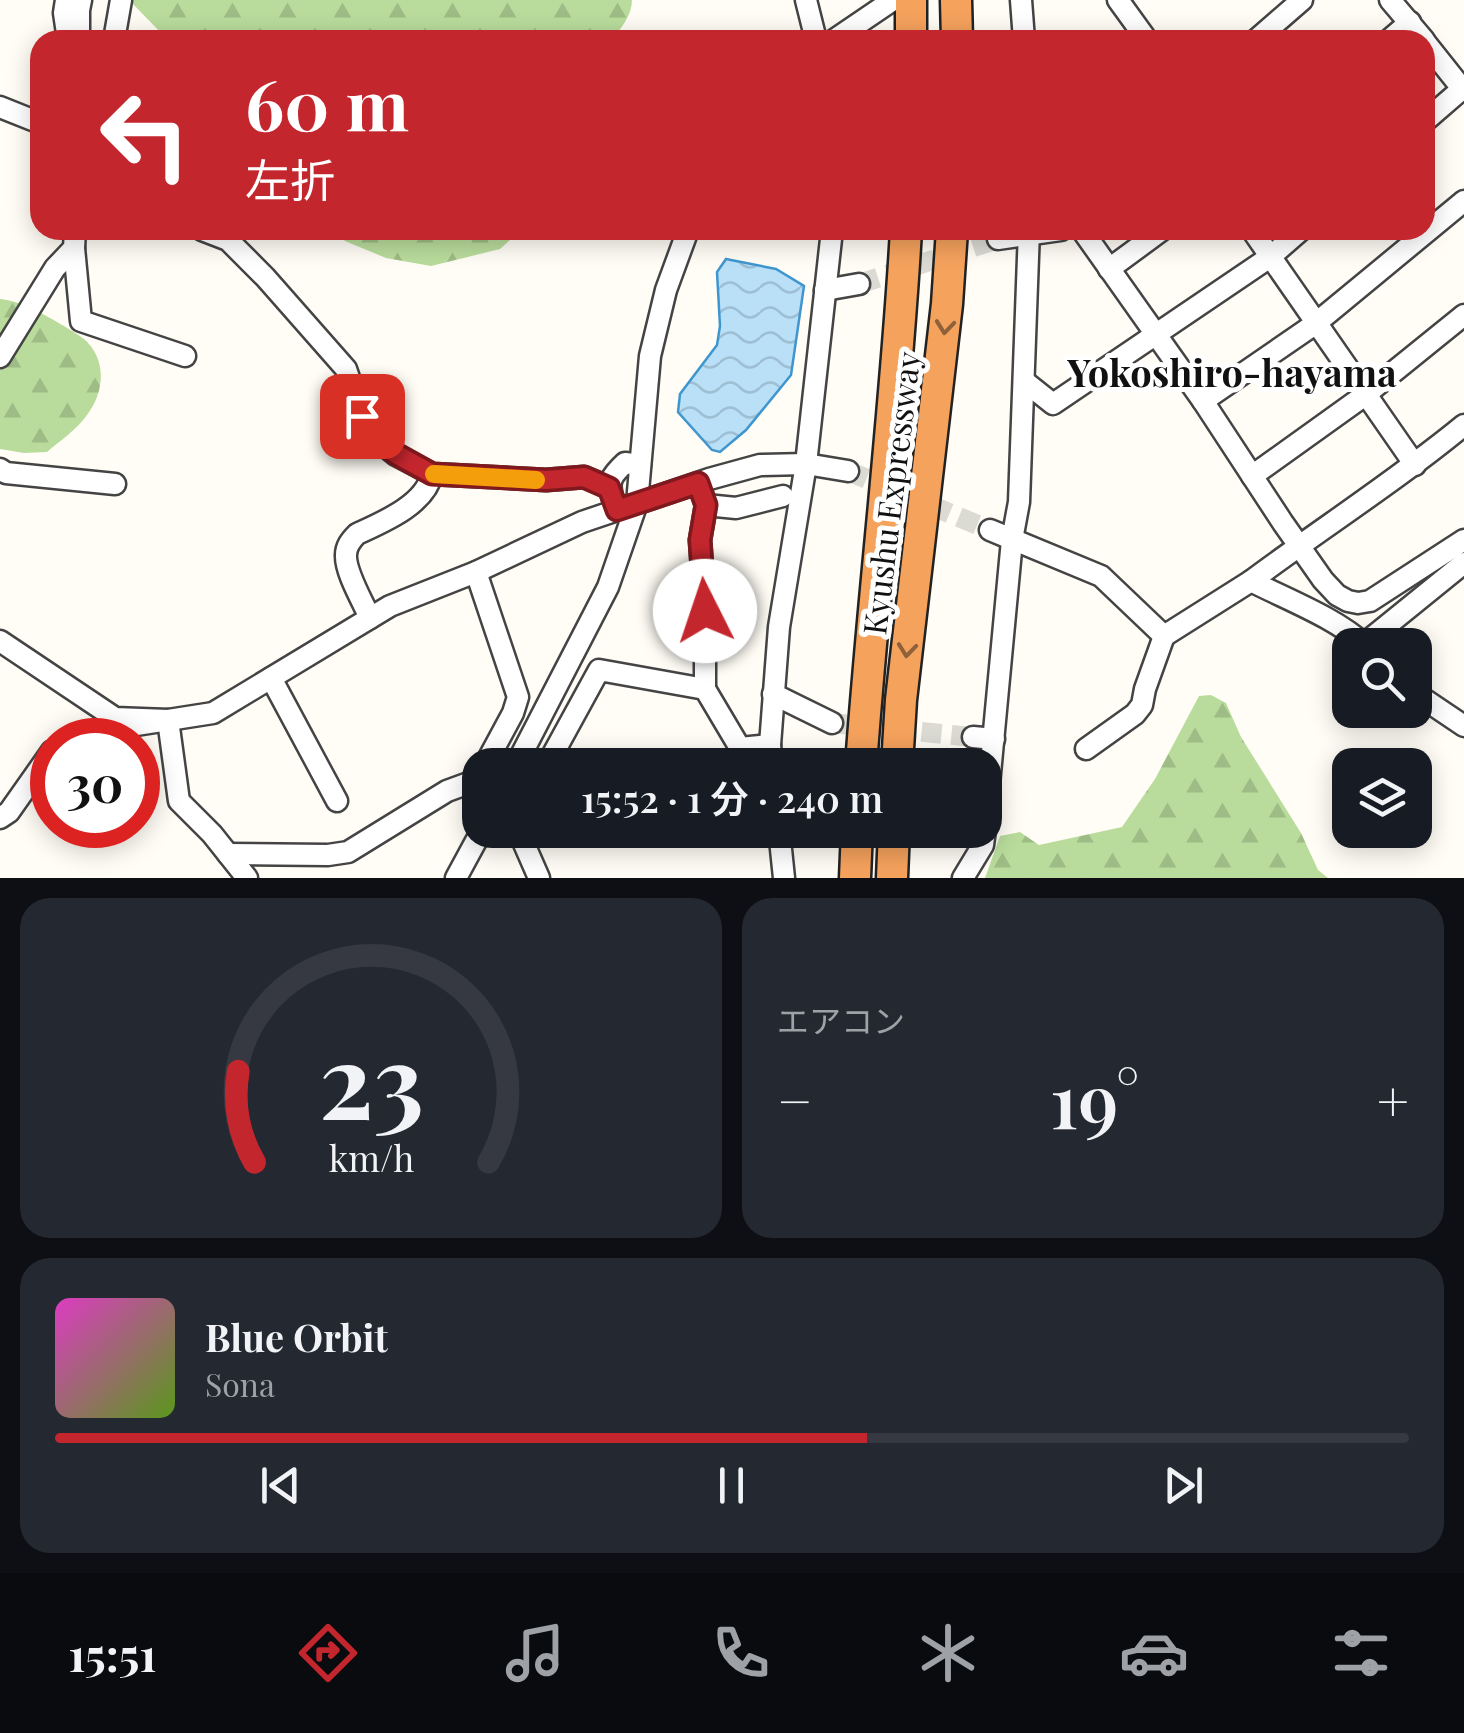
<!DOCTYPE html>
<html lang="ja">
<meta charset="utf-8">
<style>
:root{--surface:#171b24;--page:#242831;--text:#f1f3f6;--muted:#9ea1a6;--line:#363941;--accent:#c4262e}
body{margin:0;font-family:"Playfair Display","Noto Sans JP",serif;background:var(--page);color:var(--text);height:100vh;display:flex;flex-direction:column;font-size:38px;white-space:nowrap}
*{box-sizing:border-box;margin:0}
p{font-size:32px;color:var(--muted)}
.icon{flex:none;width:55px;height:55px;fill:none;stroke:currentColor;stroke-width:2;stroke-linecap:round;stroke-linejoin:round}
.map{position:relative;height:878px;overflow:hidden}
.sheet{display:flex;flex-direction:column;gap:20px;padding:20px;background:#0d0f14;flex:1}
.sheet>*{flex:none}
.banner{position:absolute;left:30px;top:30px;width:1405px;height:210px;border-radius:30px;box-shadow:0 5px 25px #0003;background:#c4262e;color:#fff;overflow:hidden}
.controls{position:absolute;left:1332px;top:628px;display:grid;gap:20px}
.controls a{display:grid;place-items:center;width:100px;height:100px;border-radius:20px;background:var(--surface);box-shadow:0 5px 25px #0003;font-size:50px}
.speed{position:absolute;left:30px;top:718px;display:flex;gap:20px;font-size:50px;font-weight:700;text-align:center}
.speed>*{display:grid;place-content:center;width:130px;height:130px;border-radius:50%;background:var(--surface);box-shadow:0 5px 25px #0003;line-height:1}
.speed .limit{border:15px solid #d22;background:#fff;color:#111}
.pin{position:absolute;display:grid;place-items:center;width:85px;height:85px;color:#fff;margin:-42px;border-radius:20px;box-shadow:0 5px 15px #0006}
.me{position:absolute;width:110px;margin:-55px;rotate:356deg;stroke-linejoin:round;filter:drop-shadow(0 0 8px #0008)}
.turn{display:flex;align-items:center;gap:35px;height:210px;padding:0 50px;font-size:45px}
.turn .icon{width:130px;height:130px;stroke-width:2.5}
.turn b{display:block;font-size:70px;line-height:85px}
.big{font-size:75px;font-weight:600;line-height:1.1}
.sheet .widget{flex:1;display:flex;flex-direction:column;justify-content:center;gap:15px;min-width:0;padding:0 35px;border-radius:30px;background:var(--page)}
.sheet .dial{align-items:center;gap:0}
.dial svg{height:260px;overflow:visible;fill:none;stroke:var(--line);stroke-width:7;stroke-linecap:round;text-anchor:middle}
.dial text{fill:var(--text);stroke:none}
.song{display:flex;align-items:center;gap:30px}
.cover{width:120px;height:120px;border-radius:15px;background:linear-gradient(135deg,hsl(310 70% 55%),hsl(90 70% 35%))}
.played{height:10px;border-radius:5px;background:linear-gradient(90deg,var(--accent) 60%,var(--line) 60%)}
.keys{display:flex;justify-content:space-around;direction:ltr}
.heat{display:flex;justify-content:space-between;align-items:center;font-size:55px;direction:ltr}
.sheet .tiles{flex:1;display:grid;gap:20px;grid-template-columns:1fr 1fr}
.widget:last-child{grid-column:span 2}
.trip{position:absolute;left:462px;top:748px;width:540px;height:100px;border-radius:30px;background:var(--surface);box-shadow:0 5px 25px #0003;font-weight:600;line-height:100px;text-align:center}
.menu{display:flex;height:160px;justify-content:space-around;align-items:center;background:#090b0e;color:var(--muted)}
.menu .icon{width:70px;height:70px}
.menu .current{color:var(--accent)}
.menu b{font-size:45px;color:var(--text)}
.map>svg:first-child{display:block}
.forest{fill:url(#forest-firs)}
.water{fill:url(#water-waves);stroke:#3f96cf;stroke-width:2.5}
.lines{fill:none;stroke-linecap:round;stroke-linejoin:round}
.minor-tunnel{stroke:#dbdad3;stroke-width:20;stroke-dasharray:20 10;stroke-linecap:butt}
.minor-casing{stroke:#444;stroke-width:25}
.highway-casing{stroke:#222;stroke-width:35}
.minor{stroke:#fff;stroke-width:20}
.highway{stroke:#f5a25d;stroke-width:30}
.oneway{stroke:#8e613b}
.route-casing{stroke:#7f191e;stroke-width:25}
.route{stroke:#c4262e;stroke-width:18}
.slow{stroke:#f59e0b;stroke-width:18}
.labels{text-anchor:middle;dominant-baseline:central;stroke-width:10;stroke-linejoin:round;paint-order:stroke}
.street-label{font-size:32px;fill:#111;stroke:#fff}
.quarter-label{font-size:38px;font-weight:bold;fill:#111;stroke:#fff}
</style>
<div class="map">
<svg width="1464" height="878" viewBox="0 0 1464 878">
<defs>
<pattern id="forest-firs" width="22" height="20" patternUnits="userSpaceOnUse" patternTransform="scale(2.5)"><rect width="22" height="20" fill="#b9dc9c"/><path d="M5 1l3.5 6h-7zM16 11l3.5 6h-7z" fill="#9ebc85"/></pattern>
<pattern id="water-waves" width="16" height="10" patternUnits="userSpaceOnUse" patternTransform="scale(2.5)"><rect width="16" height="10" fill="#b9e0f7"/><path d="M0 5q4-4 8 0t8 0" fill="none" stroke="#9ebfd3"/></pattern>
</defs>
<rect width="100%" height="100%" fill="#fffdf5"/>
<g class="forest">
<path d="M129,0H632C632,15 621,29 611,40H168Z"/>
<path d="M333,230H521L500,249L431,266L386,258L345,241Z"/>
<path d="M0,299C22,301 45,315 64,326C70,330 78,334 84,339C107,359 105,392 87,415C77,429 60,441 47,452L24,453L0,449Z"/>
<path d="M1211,695L1226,703L1241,737L1301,833L1318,870L1328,878H985L1000,836L1020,832L1039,845L1122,827L1155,779L1199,696Z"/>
</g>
<path class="water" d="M726,259L776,269L804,286L791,375L746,430L720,452L712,450L678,412L680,394L717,345L720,326L717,272Z"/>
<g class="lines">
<g class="minor-tunnel">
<path d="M859,284L998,239"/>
<path d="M848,471L990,530"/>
<path d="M832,723L973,737"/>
</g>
<g class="minor-casing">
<g id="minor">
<path d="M66,0L64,13L68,40"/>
<path d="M806,0L816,40"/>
<path d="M1021,0L1024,40"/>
<path d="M1118,0L1147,40"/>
<path d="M1390,0L1424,40"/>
<path d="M79,40V10L81,0"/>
<path d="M114,40L121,0"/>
<path d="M834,40L893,0"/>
<path d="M1256,40L1302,0"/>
<path d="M1389,40L1410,22"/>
<path d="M1425,42L1464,91"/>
<path d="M0,107L40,123"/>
<path d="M1425,121L1462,89"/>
<path d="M202,230L228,240L265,277L346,369L362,416L385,446L396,455L432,474L546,480L584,477L609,487"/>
<path d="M1082,230L1203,401L1283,523L1323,580L1337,595L1348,601L1358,603L1370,601L1464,540"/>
<path d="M1252,230L1415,465"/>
<path d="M998,239L1061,230"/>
<path d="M74,248L81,321L185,356"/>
<path d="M1109,269L1162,230"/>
<path d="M825,290L859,284"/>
<path d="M0,357L55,268L74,248L75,230"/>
<path d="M1024,381L1053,404L1270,257L1301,230"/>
<path d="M1203,401L1315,324L1464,201"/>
<path d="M0,469L6,473L115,484"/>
<path d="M1252,476L1365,395L1464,315"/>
<path d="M698,483L706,505L700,540L705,611V689"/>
<path d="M613,499C607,481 612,475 625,463L640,465"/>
<path d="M706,505L736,508L783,496"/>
<path d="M990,530L1101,576L1164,636L1251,581C1288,600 1336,618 1365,645"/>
<path d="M476,572L518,697L513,713L485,765"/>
<path d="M1251,581C1322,528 1396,481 1464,425"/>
<path d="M370,618C363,602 345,572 346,555C346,546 351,540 357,534C383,522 425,505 432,474"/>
<path d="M0,641L115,718L168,720L179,801L212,834L247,878"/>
<path d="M1364,644L1464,563"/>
<path d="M271,678L337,801"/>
<path d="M1415,693L1464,726"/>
<path d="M773,694L832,723"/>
<path d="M973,737L994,739"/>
<path d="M72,740L85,733L213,713L390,606L476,572L582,522L709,479L760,465L806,464L848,471"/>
<path d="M1086,749L1135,714L1142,705L1145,689L1164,636"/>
<path d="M516,765L608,587L637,503L650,356L666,290L688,230"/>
<path d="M547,765L599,670L705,689L740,748L770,745"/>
<path d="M772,765L770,745L779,627L806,464L832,230"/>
<path d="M0,818L9,812L52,751"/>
<path d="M985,827L1012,540L1019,502L1029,230"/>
<path d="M518,830L539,878"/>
<path d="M779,830L784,878"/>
<path d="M228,854L328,855L348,852L447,791L477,780L480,775"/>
<path d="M456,878L482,830"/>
<path d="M963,878L983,845L985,830"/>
</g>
</g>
<g class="highway-casing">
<g id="highway">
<path d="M911,0V40"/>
<path d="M956,0L957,40"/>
<path d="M861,765C874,586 896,409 906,230"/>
<path d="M897,765L901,700L947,304L952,230"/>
<path d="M855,878L857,830"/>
<path d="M892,878L894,830"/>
</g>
</g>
<use href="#minor" class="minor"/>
<use href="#highway" class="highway"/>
</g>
<defs><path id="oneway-chevron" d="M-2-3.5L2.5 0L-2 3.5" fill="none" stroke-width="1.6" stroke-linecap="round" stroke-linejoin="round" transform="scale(2.5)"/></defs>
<g class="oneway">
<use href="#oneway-chevron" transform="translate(945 327) rotate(96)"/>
<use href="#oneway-chevron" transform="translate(907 650) rotate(96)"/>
</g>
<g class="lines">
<g class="route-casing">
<path id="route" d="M362,416L386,446L396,454L432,474L546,480L584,477L609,488L617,510L698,483L706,505L700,540L705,611"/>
</g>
<use href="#route" class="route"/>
<path class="slow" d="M434,474L536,480"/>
</g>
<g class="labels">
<g class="street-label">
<text transform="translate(890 493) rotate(-83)">Kyushu Expressway</text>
</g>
<g class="quarter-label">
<text x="1232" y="371">Yokoshiro-hayama</text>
</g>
</g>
</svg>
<div class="controls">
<a><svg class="icon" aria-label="search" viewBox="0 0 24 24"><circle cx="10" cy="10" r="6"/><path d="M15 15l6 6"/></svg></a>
<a><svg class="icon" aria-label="layers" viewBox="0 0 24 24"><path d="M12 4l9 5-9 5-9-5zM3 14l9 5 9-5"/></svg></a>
</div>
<div class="speed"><div class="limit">30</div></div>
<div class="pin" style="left:362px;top:416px;background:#d93025"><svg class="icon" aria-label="arrive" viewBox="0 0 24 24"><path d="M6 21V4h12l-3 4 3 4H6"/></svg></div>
<svg class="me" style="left:705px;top:611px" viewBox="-20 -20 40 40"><circle r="19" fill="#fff"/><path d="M0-13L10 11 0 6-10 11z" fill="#c4262e"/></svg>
<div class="trip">15:52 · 1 分 · 240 m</div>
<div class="banner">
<div class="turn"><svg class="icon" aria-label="left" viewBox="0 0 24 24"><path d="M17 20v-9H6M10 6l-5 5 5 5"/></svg><div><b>60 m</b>左折</div></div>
</div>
</div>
<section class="sheet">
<div class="tiles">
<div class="widget dial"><svg viewBox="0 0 100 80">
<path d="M14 69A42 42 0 1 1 86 69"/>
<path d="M14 69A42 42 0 0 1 9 41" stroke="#c4262e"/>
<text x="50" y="56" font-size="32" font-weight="700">23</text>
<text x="50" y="72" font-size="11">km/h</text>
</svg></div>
<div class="widget"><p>エアコン</p>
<div class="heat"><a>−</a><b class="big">19°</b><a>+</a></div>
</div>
<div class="widget">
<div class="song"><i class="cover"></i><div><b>Blue Orbit</b><p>Sona</p></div></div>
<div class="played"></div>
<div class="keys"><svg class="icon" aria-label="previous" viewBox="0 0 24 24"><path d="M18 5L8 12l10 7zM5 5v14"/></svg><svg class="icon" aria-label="pause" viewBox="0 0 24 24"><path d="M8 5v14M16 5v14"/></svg><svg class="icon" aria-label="next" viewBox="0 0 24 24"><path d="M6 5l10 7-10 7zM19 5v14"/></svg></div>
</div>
</div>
</section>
<nav class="menu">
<b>15:51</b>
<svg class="icon current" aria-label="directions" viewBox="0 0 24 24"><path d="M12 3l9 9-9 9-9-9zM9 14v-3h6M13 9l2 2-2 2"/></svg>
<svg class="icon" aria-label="music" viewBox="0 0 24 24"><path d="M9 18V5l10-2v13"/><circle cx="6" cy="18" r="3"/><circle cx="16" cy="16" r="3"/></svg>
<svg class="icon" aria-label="phone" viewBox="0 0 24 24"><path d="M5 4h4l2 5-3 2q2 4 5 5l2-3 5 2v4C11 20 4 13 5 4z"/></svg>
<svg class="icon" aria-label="climate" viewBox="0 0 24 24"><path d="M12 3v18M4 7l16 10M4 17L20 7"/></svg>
<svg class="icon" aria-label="car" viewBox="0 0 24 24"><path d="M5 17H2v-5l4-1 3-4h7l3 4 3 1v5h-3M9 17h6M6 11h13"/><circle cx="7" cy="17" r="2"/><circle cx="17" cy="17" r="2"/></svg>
<svg class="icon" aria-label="filters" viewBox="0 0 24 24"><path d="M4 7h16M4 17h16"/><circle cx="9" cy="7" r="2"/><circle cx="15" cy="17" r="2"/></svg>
</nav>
